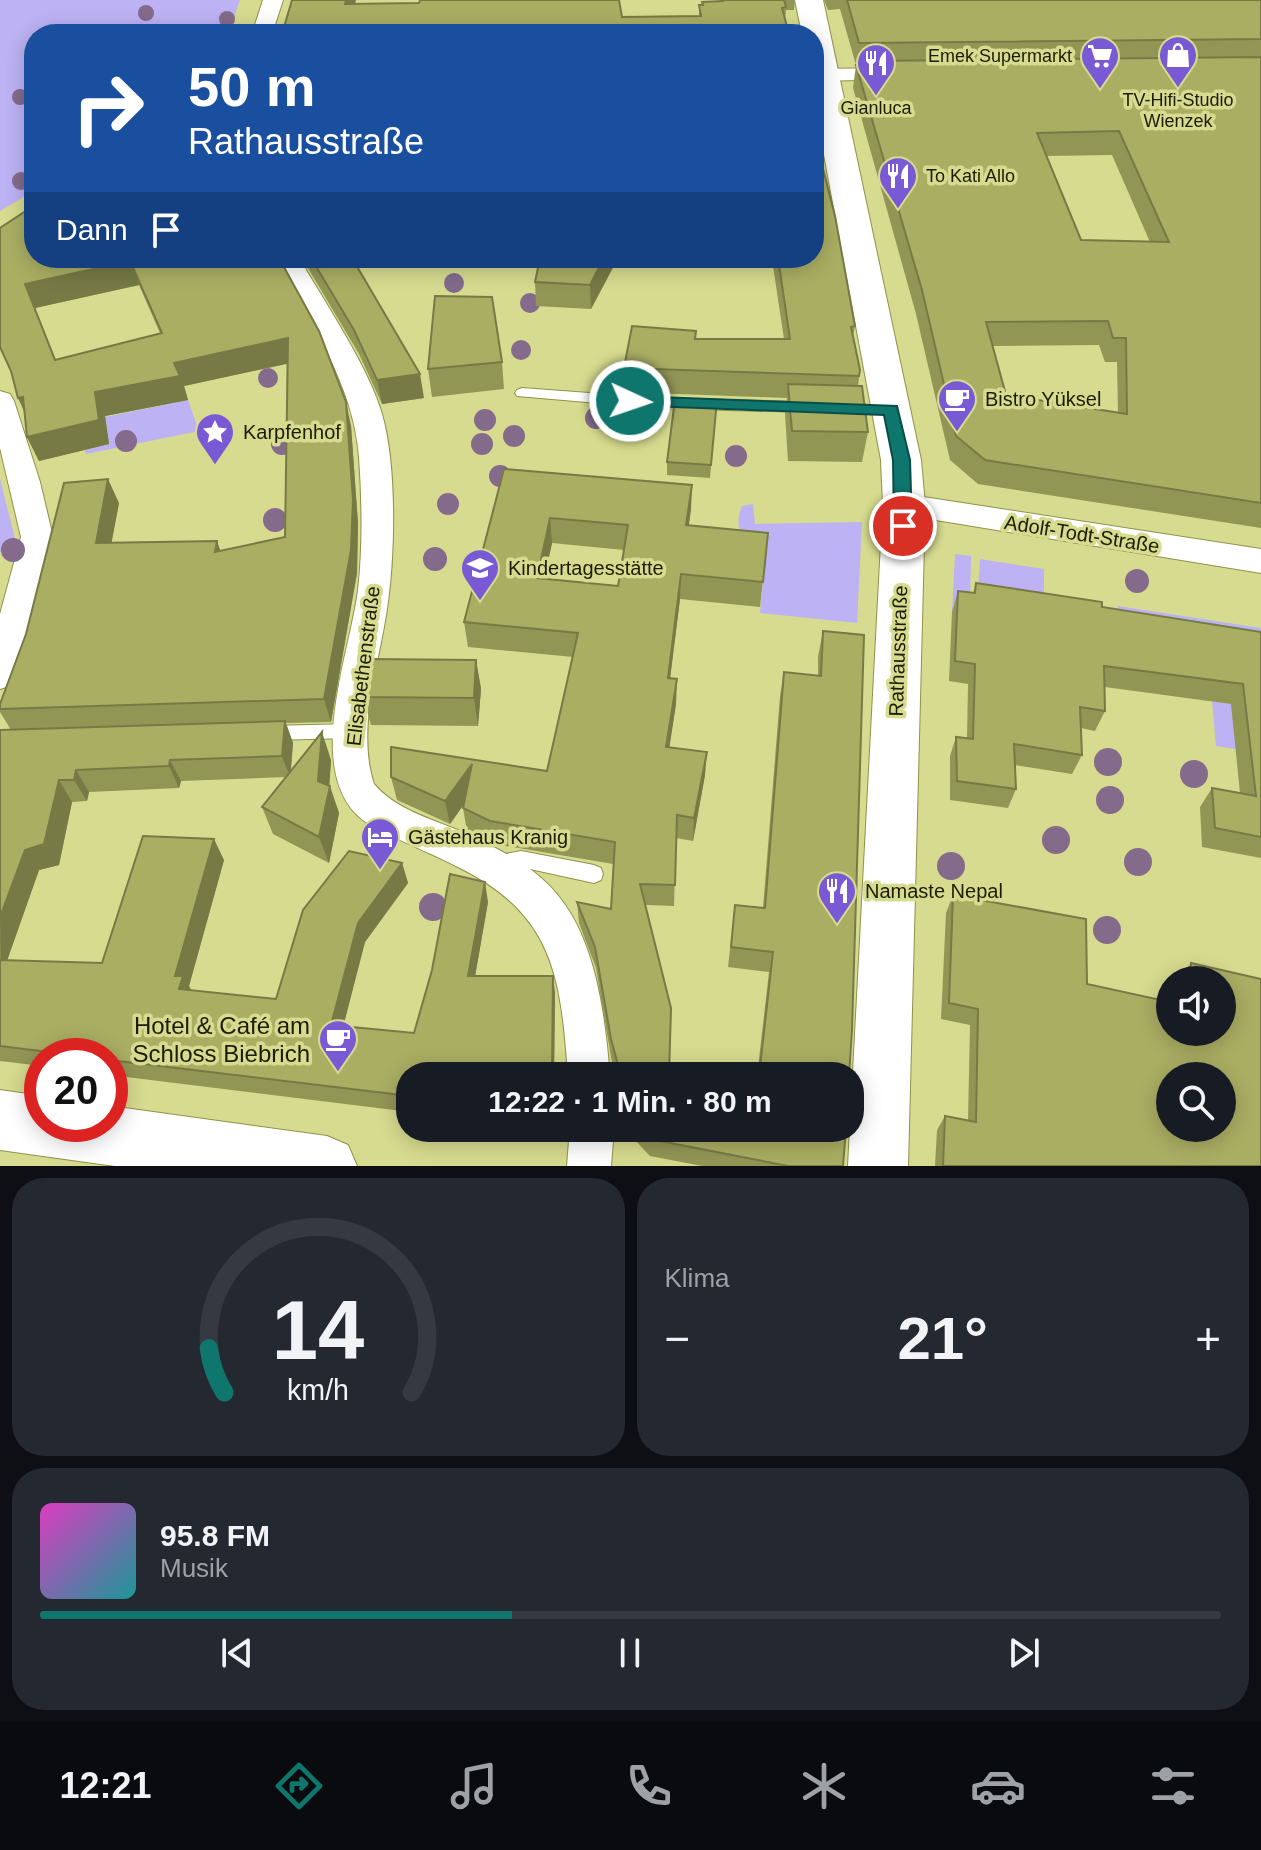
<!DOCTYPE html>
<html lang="de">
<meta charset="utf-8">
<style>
:root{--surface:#171b24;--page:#242831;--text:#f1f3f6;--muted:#9ea1a6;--line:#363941;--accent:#0f766e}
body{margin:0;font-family:Arial,sans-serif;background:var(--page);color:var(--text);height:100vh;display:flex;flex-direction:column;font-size:30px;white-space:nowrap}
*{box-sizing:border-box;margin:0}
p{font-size:26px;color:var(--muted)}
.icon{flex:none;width:44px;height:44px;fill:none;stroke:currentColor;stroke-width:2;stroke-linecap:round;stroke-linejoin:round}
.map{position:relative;height:1166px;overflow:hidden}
.details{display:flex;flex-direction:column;gap:12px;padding:12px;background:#0d0f14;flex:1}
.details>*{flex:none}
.hud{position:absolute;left:24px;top:24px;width:800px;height:244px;border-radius:32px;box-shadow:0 4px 20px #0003;background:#1a4fa0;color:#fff;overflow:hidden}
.tools{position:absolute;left:1156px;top:966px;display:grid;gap:16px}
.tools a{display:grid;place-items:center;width:80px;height:80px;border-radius:50%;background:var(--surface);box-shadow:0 4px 20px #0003;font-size:40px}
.speed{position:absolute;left:24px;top:1038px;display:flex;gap:16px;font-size:40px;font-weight:700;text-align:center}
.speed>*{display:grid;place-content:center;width:104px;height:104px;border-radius:50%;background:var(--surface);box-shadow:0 4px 20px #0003;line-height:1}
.speed .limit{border:12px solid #d22;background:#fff;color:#111}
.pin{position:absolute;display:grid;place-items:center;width:68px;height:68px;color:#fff;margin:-34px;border:4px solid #fff;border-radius:50%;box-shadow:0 2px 8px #0007}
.me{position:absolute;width:88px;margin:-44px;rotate:93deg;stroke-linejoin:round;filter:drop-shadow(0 0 6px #0008)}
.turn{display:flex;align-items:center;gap:28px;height:168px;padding:0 32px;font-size:36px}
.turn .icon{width:104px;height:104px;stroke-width:2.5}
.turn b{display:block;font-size:56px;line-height:68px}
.then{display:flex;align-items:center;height:76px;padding:0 32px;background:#0003;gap:16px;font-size:30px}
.big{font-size:60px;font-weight:700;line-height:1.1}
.details .card{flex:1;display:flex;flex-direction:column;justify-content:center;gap:12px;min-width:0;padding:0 28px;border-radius:32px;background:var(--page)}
.details .dial{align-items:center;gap:0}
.dial svg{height:208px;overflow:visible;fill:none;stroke:var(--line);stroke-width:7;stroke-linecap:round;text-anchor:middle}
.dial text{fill:var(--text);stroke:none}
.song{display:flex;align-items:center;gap:24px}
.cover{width:96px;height:96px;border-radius:12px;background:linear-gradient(135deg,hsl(310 70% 55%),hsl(180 70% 35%))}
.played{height:8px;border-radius:4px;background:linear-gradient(90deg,var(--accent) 40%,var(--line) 40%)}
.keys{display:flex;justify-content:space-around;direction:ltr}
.heat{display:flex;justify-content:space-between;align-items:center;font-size:44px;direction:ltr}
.details .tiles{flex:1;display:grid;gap:12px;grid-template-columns:1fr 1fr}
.card:last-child{grid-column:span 2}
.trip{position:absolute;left:396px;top:1062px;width:468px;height:80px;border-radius:32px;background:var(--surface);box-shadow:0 4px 20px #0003;font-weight:700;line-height:80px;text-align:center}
.tabs{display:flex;height:128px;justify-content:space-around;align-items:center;background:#090b0e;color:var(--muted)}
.tabs .icon{width:56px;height:56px}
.tabs .current{color:var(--accent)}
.tabs b{font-size:36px;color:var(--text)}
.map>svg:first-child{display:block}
.green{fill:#bdb2f4}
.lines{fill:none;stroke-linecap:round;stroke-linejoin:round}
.lane-casing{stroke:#8f9248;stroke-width:2}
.street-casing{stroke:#8f9248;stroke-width:2}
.secondary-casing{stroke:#8f9248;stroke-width:2}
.lane{fill:#fff;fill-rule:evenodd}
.street{fill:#fff;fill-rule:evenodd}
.secondary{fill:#fff;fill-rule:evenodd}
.tree{fill:#846b8c}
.wall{fill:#929655;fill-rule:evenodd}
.shaded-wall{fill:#777a45}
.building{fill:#aaae63;stroke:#777a45;stroke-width:2;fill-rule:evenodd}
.route{fill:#0f766e;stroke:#0a4d48;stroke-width:2}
.labels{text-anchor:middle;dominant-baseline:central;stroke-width:7;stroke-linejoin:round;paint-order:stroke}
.far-poi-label{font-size:18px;fill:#1c1d00;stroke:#d7db8f}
.poi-label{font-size:20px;fill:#1c1d00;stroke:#d7db8f;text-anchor:start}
.street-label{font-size:20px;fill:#1c1d00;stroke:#d7db8f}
.near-poi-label{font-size:24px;fill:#1c1d00;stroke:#d7db8f;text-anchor:end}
</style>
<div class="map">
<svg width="1261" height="1166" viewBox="0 0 1261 1166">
<rect width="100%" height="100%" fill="#d7db8f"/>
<g class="green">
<path d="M0,0H240L228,34H34V191L0,211Z"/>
<path d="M188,400L199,431L86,454L85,450L109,444L105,417Z"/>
<path d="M0,479L18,550L0,552Z"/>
<path d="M753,504L755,524L862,522L857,623L760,613L767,538L741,534C737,526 738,514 742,506Z"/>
<path d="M955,554L971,556L970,604L952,612Z"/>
<path d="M980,559L1044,569V615L977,605Z"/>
<path d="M1118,606L1261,628V646L1118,621Z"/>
<path d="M1212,701L1261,709V753L1216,746Z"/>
</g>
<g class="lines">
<g class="lane-casing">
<g id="lane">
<path d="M522,388L656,398L804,402L811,407L804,412L656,408L517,396L515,393L517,390Z"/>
<path d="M352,724L358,726L361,731L358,736L352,738L269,740L263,738L260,733L263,728L269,726Z"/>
<path d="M521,851L594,865L601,868L603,874L601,880L594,883L521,867L497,872L490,869L488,863L490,857Z"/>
</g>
</g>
<g class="street-casing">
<g id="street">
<path d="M263,0H283L272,34H252Z"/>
<path d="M898,68L906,69L909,74L906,79L814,81V69Z"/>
<path d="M273,258H299C324,301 369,368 382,414C397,466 395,556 387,609C379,664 356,729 374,784C395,809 431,819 460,831C488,844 517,857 540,877C595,923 604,1009 610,1076H568C561,977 554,914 458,867C427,851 393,839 364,821C302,774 350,654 358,590C363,547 362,500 359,457C354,385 309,319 273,258Z"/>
<path d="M0,391L10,394L14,401L40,482L53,537L17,675L12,685L0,689V614L21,537L0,448Z"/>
<path d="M904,494L1261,549V573L893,513L889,505L893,497Z"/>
<path d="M570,1128H614L611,1166H567Z"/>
</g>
</g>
<g class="secondary-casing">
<g id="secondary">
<path d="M795,0H823L921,460L925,505L908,1166H848L883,505L881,460L814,101V34H802Z"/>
<path d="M0,1090L42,1096V1124H110V1106L327,1136L348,1145L357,1166H115L0,1150Z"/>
</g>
</g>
<use href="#lane" class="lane"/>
<use href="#street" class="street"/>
<use href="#secondary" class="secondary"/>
</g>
<g class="tree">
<circle cx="146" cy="13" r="8"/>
<circle cx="227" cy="19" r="8"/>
<circle cx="20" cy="97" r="8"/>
<circle cx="21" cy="181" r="9"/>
<circle cx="454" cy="283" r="10"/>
<circle cx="530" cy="303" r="10"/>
<circle cx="521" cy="350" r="10"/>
<circle cx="268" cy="378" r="10"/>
<circle cx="596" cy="418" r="11"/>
<circle cx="631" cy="419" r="11"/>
<circle cx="485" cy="420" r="11"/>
<circle cx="514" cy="436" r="11"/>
<circle cx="126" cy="441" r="11"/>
<circle cx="282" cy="444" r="11"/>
<circle cx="482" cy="444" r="11"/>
<circle cx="736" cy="456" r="11"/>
<circle cx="500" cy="476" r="11"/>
<circle cx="448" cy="504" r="11"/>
<circle cx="275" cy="520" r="12"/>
<circle cx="13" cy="550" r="12"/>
<circle cx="435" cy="559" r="12"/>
<circle cx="1137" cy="581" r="12"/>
<circle cx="1108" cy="762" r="14"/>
<circle cx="1194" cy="774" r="14"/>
<circle cx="1110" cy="800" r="14"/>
<circle cx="1056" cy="840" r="14"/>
<circle cx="1138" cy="862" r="14"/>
<circle cx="951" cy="866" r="14"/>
<circle cx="433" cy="907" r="14"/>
<circle cx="1107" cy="930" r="14"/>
</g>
<g class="wall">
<path d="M719,0H795L794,10H786L785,19L789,34L355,4L622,17L699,16V5L719,1Z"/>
<path d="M824,0H1261V528L978,484L950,460L916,314L853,88L856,65L840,9L828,10ZM1112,155L1150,242L1081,240L1047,156ZM1099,345L1105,362H1117L1118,413L1006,395L993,346Z"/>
<path d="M34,258H279L351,426L358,524L357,573L331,722L286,723L293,743L291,771L331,760L329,786L339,813L329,863L273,834L262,807L286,777L181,781L179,788L89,792L87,801L72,802L59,865L39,870L7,960L102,963L224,860L189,986L191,991L276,999L402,863L408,883L365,942L343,1026L414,1033L488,902L475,976H553L555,994L554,1076H410V1112L110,1075V1056H42V1066L0,1061V730H11L0,712V704L119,503L111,543L221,551L285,537L287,364L184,386L188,400L105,416L109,444L39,461L27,437ZM139,285L160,333L56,360L35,308Z"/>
<path d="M302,258H352L424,398L382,404L359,354Z"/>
<path d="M540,258H618L591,309L536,306L535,282Z"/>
<path d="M733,258H814L855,326L853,336L860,370L858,386L868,432L862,462L788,461L785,414L787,398L625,392L624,368L696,331V339H784L773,266Z"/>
<path d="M502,362L504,389L432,397L428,369Z"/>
<path d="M717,400L710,478L667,475V462Z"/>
<path d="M504,469L692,485L689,525L768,533L760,607L680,599L670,679L676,704L669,747L705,775L693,841L676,838L674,906L646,905L669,1076H616L611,1057L596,968L579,923L577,902L611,909L613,864L494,844L467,831L463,808L464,804L450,824L397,800L391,777L547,771L573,657L468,647L464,622ZM552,543L624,550L618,586L544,579Z"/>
<path d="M976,583L1102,607L1261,632V858L1202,847L1200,807L1212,788L1240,793L1231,704L1105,687V711L1095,731L1081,728L1082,755L1072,774L1015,765L1016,789L1008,808L950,800V756L956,737L967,738L968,684L949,681L952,612L958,591L973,593Z"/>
<path d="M823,631L849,1076H757L769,972L728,967L735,905L763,908L780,696L784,672L818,676V656Z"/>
<path d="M476,660L481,689L478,726L371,725L363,697Z"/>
<path d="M953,895L1086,919L1087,984L1170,1002V1032H1222V980H1178L1191,963L1261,979V1166H935L937,1130L945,1116L968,1120L970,1025L941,1019L946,913ZM1170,1076H1222V1128H1170Z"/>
<path d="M630,1128H846L843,1166H702L650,1156L633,1138Z"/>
</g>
<g class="shaded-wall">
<path d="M346,0H356L349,26L345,4Z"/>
<path d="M604,258H618L591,309L590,285Z"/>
<path d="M130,261L139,285L35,308L65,384L25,284Z"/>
<path d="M288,338L294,362L184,386L188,400L105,416L109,444L39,461L27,437L95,392L174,363Z"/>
<path d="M420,374L424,398L382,404L377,380Z"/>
<path d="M23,397L29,422L18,398Z"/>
<path d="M346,402L351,426L358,524L357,573L331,722L324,699Z"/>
<path d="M108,479L119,503L107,567L96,543Z"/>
<path d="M692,485L691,510L685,550L686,525Z"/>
<path d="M550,518L552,543L539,603L537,578Z"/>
<path d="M217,541L225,564L215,552Z"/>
<path d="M681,574L680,599L667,702L668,678Z"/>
<path d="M476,660L481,689L478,726L474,698Z"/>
<path d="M677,679L676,704L666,770V747Z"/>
<path d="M285,721L293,743L290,777L282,756Z"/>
<path d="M322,732L331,760L329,791L330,786L339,813L329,863L319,837L318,781Z"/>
<path d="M707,752L705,775L693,841L694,818Z"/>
<path d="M170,760L181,781L179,788L169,766Z"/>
<path d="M472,764L476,787L450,824L445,801Z"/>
<path d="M76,770L89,792L87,801L74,780Z"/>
<path d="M59,780L72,802L59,865L39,870L1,978L0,917L25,850Z"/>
<path d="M214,839L224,860L189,986L194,995L179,989L175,976Z"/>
<path d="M402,863L408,883L365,942L339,1043L331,1025L358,923Z"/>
<path d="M485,882L488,902L472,994L468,976Z"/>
<path d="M553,976L555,994L554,1076H552Z"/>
</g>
<g class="building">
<path d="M292,0H346L345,4L419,3L420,0H619L622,17L701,16L699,5H703L702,2L723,1V0H784L786,7L782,8L789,34H282Z"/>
<path d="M847,0H1261V39L859,43Z"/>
<path d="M1261,57V503L985,460L956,436L922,290L856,65H866L864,61ZM1119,131L1169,242L1081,240L1037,133ZM1108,321L1113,338H1126L1127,414L1006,395L986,322Z"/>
<path d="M814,133L835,216L855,326L851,327L860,370L859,376L624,368L632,326L696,331L695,339H790L778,258H814Z"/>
<path d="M26,211L34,215V258H279L319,331L346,402L353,500L351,550L324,699L0,709V704L26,634L64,483L108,479L96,543L217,541L215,552L285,537L288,338L174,363L180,376L95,392L99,420L27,437L23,397L18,398L11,371L0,347V228ZM130,261L162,333L55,360L25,284Z"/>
<path d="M311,258H352L420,374L377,380L354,330Z"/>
<path d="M540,258H604L590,285L535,282Z"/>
<path d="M435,296L492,297L502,362L428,369Z"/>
<path d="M788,384L862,386L868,432L792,431Z"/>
<path d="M675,399L717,400L711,465L667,462Z"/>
<path d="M504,469L692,485L686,525L768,533L763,582L681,574L668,678L677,679L666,747L707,752L694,818L677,815L675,885L640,884L671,1008L669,1076H621L611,1039L595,947L577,902L611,909L615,842L490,821L463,808L472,764L445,801L391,777V747L547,771L578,633L464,622ZM550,518L628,525L618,586L537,578Z"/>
<path d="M976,583L1102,602V607L1261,632V837L1215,828L1212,788L1256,796L1243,684L1104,666L1105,711L1080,707L1082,755L1014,744L1016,789L957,781L956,737L973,739L975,664L955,661L958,591L975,593Z"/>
<path d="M823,631L864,635L852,1030L849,1076H759L773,952L731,947L735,905L765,908L784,672L821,676Z"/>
<path d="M368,659L476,660L474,698L363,697Z"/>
<path d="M285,721L282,756L170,760L169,766L76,770L74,780H59L44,844L25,850L0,917V730Z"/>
<path d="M322,732L318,781L330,786L319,837L262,807Z"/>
<path d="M143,836L214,839L175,976H183L179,989L276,999L303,910L349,851L402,863L358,923L331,1025L414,1033L432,970L450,874L485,882L468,976H553L552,1076H410V1096L110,1060V1056H81L0,1046V960L102,963Z"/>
<path d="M953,895L1086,919L1087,984L1170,1002V1032H1222V980H1190L1191,963L1261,979V1166H943L945,1116L976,1122L978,1009L949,1003ZM1170,1076H1222V1128H1170Z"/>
<path d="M640,1128H846L843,1166H788L650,1139Z"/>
</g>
<path class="route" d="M630,396L897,406L910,460L912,526L903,533L894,526L893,460L884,415L624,405V397Z"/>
<defs>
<g id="shop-pin" transform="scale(2)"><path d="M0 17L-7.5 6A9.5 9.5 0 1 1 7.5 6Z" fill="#795ad4" stroke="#d7db8f"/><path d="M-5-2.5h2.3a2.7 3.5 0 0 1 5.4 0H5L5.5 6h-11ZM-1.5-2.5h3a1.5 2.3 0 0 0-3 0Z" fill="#fff"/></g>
<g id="supermarket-pin" transform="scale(2)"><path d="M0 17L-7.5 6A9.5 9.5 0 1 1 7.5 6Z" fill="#795ad4" stroke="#d7db8f"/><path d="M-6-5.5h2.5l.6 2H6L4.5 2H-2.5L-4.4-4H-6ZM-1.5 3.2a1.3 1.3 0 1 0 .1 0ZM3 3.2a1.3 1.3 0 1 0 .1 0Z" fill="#fff"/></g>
<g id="restaurant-pin" transform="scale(2)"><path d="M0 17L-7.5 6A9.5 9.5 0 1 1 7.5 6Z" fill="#795ad4" stroke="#d7db8f"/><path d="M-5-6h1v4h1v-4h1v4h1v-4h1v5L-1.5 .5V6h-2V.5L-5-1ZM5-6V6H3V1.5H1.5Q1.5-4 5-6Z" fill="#fff"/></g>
<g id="cafe-pin" transform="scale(2)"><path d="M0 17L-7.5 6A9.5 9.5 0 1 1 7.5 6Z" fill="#795ad4" stroke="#d7db8f"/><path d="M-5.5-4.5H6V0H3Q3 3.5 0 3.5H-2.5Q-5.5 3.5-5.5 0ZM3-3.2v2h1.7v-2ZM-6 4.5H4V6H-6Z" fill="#fff"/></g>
<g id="sight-pin" transform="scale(2)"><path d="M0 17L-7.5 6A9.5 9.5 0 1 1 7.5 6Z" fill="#795ad4" stroke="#d7db8f"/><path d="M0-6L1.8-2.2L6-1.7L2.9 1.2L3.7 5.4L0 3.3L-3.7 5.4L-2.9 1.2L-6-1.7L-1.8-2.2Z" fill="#fff"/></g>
<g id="school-pin" transform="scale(2)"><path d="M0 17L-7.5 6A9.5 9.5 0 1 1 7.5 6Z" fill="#795ad4" stroke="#d7db8f"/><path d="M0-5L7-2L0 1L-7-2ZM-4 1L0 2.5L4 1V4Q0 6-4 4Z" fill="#fff"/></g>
<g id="hotel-pin" transform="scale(2)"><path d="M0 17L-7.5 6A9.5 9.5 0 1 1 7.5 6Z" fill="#795ad4" stroke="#d7db8f"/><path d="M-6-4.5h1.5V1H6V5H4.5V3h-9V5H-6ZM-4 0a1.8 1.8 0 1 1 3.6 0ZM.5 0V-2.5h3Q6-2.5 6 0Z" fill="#fff"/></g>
</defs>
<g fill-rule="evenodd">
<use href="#shop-pin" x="1178" y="55"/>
<use href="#supermarket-pin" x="1100" y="56"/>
<use href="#restaurant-pin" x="876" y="63"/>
<use href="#restaurant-pin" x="898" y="176"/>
<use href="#cafe-pin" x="957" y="399"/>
<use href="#sight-pin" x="215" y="432"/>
<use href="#school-pin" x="480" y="568"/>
<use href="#hotel-pin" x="380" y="837"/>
<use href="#restaurant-pin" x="837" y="891"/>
<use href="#cafe-pin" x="338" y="1039"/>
</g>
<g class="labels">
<g class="far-poi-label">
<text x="1072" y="56" text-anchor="end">Emek Supermarkt</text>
<text x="1178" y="100">TV-Hifi-Studio<tspan x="1178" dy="21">Wienzek</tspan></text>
<text x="876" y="108">Gianluca</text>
<text x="926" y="176" text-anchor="start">To Kati Allo</text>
</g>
<g class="poi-label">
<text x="985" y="399">Bistro Yüksel</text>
<text x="243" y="432">Karpfenhof</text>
<text x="508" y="568">Kindertagesstätte</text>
<text x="408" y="837">Gästehaus Kranig</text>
<text x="865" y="891">Namaste Nepal</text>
</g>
<g class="street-label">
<text transform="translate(1082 534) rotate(9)">Adolf-Todt-Straße</text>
<text transform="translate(898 651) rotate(-88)">Rathausstraße</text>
<text transform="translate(363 666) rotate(-83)">Elisabethenstraße</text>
</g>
<g class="near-poi-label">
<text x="310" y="1025">Hotel &amp; Café am<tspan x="310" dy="28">Schloss Biebrich</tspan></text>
</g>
</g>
</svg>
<div class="tools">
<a><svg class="icon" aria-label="sound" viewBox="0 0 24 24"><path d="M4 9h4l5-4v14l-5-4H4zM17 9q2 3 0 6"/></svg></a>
<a><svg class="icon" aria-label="search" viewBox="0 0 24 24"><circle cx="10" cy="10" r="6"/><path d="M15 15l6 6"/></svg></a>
</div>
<div class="speed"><div class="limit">20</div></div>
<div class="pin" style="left:903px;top:526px;background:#d93025"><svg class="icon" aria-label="arrive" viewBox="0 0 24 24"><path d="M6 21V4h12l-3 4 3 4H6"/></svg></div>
<svg class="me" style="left:630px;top:401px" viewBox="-20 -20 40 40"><circle r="17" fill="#0f766e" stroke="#fff" stroke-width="3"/><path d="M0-11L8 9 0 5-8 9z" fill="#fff"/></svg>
<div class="trip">12:22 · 1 Min. · 80 m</div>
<div class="hud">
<div class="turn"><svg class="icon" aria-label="right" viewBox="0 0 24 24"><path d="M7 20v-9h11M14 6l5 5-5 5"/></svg><div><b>50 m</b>Rathausstraße</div></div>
<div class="then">Dann<svg class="icon" aria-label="arrive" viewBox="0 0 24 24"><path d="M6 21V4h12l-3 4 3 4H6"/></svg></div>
</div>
</div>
<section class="details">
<div class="tiles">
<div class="card dial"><svg viewBox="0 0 100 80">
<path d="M14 69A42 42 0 1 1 86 69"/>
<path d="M14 69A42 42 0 0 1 8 52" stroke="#0f766e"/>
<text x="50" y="56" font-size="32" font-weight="700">14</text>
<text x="50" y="72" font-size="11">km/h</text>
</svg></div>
<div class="card"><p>Klima</p>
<div class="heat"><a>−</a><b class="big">21°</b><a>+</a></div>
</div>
<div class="card">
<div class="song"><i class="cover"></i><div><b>95.8 FM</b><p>Musik</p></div></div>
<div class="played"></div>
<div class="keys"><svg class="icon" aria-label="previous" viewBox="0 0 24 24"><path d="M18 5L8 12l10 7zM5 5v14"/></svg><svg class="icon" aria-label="pause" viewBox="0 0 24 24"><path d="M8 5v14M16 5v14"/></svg><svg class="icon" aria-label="next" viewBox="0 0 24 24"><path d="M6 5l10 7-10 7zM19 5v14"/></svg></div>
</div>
</div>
</section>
<nav class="tabs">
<b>12:21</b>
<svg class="icon current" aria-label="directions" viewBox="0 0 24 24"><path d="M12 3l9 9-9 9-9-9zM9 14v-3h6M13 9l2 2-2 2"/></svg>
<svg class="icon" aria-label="music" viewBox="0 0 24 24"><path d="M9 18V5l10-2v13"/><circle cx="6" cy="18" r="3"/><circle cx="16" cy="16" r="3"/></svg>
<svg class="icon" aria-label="phone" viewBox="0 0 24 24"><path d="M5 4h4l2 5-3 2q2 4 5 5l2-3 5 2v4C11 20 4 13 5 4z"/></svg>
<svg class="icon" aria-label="climate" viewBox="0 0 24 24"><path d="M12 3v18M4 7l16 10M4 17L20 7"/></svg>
<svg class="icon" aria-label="car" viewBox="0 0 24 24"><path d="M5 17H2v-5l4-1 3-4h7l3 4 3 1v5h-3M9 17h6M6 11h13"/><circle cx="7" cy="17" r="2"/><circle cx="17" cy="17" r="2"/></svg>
<svg class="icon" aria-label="filters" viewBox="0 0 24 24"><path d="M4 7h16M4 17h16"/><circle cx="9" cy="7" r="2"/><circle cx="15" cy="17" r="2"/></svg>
</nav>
